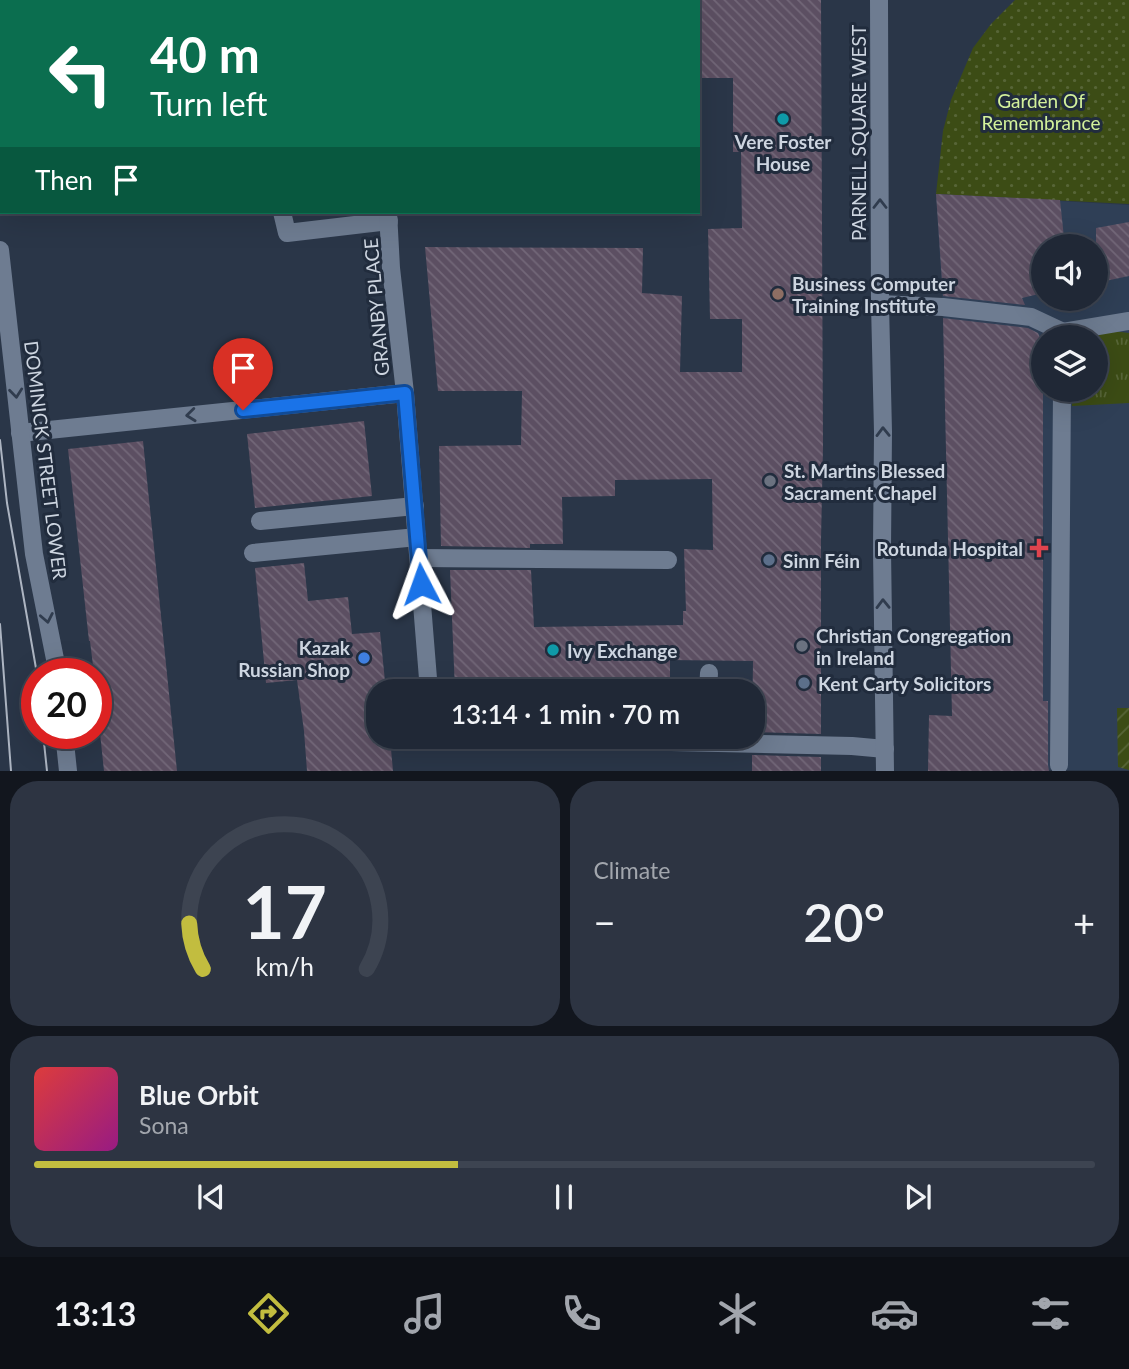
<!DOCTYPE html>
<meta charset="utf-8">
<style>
:root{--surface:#202836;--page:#2d3442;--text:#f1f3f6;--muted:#a2a6ad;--line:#3d4451;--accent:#c2bd3f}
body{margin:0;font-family:Lato,sans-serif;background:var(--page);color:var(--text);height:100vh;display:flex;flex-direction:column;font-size:26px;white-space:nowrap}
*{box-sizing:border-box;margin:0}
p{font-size:23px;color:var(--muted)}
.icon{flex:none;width:38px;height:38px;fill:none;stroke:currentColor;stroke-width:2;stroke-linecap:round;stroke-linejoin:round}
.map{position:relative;height:771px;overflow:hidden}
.side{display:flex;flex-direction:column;gap:10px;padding:10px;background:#12161e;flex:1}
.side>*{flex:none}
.guide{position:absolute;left:0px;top:0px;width:700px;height:214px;box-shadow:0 7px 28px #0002,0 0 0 2px var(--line);background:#0b6e4f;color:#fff;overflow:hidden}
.tools{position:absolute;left:1031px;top:234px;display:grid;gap:14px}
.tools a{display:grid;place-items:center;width:77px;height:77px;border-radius:50%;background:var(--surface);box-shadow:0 7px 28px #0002,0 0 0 2px var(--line);font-size:35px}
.speed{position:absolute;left:21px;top:658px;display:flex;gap:14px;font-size:35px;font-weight:700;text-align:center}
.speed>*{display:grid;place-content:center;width:91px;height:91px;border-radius:50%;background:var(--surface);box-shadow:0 7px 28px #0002,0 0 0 2px var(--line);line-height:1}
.speed .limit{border:10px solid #d22;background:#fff;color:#111}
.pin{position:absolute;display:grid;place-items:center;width:60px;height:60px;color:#fff;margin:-72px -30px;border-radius:50% 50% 50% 0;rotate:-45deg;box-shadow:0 0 7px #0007}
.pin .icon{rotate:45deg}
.me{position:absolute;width:77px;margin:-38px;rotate:356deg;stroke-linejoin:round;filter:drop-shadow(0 0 5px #0008)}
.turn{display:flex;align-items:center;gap:24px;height:147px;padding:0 35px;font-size:32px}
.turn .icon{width:91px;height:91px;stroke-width:2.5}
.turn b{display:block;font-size:49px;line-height:60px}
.then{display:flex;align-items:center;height:66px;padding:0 35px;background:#0003;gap:14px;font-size:26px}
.big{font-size:52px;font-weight:600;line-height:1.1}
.side .widget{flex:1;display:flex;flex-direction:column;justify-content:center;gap:10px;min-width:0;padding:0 24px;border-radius:28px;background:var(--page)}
.side .dial{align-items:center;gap:0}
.dial svg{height:182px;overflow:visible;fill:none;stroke:var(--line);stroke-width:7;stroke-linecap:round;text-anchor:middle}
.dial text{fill:var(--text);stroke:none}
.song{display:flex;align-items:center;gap:21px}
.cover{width:84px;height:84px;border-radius:10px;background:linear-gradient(135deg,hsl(0 70% 55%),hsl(310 70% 35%))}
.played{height:7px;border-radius:4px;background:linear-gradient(90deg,var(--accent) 40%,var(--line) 40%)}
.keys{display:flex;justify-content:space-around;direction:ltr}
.heat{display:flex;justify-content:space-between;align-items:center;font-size:38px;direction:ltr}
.side .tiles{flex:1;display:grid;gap:10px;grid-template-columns:1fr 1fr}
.widget:last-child{grid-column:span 2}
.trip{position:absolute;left:366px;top:679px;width:399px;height:70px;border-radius:28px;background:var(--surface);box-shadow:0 7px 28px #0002,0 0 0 2px var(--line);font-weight:600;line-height:70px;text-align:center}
.dock{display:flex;height:112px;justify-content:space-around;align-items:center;background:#0d1016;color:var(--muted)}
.dock .icon{width:49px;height:49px}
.dock .on{color:var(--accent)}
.dock b{font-size:32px;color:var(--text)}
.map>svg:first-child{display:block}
.built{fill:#2f3f56;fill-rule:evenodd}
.grass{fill:url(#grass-tufts)}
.park{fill:url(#park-dots)}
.garden{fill:url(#garden-furrows)}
.building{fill:url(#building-back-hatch)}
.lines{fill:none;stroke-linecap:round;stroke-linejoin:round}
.service{stroke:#6e7c91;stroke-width:18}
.tertiary{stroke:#6e7c91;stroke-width:18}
.secondary{stroke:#6e7c91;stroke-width:18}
.tram{stroke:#adb5c2;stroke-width:2}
.oneway{stroke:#303c4e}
.route-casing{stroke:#114b97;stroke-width:18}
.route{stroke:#1a73e8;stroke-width:12}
.culture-dot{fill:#0f9aa8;stroke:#212c3d;stroke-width:2.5}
.education-dot{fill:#8d6e63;stroke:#212c3d;stroke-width:2.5}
.worship-dot{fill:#6b7280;stroke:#212c3d;stroke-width:2.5}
.health-dot{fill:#e0444e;stroke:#212c3d;stroke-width:2.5}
.service-dot{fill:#5c6f8a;stroke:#212c3d;stroke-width:2.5}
.shop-dot{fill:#3f7fe0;stroke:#212c3d;stroke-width:2.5}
.labels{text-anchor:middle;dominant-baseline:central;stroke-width:6;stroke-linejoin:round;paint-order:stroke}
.park-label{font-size:19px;fill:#d3f19b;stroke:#212c3d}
.street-label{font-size:19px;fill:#cdd5e0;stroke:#212c3d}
.poi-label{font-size:19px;font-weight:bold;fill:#cdd5e0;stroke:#212c3d;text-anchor:start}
</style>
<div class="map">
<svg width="1129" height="771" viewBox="0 0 1129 771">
<defs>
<pattern id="grass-tufts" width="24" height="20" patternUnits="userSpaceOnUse" patternTransform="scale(1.75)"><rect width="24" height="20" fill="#3c4c15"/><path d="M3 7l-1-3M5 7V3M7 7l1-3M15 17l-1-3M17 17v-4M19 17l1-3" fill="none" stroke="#576537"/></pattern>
<pattern id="park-dots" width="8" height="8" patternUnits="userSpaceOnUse" patternTransform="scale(1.75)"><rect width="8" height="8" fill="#3c4c15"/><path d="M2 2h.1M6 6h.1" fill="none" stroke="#576537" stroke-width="1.8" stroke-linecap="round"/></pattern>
<pattern id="garden-furrows" width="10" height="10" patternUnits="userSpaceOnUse" patternTransform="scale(1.75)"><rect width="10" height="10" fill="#3c4c15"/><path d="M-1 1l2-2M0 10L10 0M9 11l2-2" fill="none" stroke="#576537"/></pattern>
<pattern id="building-back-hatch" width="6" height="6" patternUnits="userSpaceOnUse" patternTransform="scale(1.75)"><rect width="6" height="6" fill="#5c4f62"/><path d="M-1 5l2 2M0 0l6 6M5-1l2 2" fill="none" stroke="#726778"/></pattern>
</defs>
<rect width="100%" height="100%" fill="#2a3648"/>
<path class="built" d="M936,194L1129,205V770H952V706L943,307ZM1043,247H1096V299H1043ZM1043,338H1096V390H1043Z"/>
<path class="grass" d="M1113,331L1129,333V403L1072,406V390H1096V338H1078Z"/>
<path class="park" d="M1015,0H1129V204L936,194L943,131L951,100L973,48L991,24Z"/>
<path class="garden" d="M1117,708H1129V770L1118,767Z"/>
<g class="building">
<path d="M698,0H821L823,447L821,540V734L752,732L753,661L670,660V691H455L450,570H531L534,627L683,625V611H686L684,549L713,550L712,479L615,480V496L562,497L563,544H530V548L441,546L439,446L521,445L522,391H438L425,247L643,248L642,293L682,296L680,372H742V319H710L708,229L742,228L741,152H733V78H698Z"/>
<path d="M936,194L1060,200L1065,247H1043V293L1022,298L1025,305L943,296Z"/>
<path d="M1129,222V276L1096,283V228Z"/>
<path d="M943,318L1028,328L1038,333L1043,344V701H1048V765L1049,771H928L929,715L952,716Z"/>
<path d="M364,421L372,496L255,508L247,434Z"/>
<path d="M143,441L177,771H104L96,695V674H94L90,641H89L68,449Z"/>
<path d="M304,563L308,601L348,597L352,634L380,632L386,691H378V737H380L381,743L385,748L391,749L393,771H307L304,731L297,680L266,683L255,568Z"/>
<path d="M752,755L821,757V771H752Z"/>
</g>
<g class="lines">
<g class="service">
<path d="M380,0V2"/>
<path d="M282,212L287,233L389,221"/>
<path d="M388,212L391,268L405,393L429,691"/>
<path d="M880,304L943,307L1031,317L1063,332V338"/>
<path d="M1063,332L1129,321"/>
<path d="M20,433L405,393"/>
<path d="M260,521L415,506"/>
<path d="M253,553L417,537"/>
<path d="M419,558L668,560"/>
<path d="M708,691L709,673"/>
<path d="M433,737L852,746L885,749"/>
<path d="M391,738L433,737"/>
<path d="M1059,765L1062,390"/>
</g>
<g class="tertiary">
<path d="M0,250L34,554L58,674"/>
<path d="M64,733L68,771"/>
</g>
<path class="secondary" d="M879,0L880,304L883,432L882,549L885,771"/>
<g class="tram">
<path d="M0,440L7,503L37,674"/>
<path d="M0,624L11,771"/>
<path d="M43,733L47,771"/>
</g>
</g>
<defs><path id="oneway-chevron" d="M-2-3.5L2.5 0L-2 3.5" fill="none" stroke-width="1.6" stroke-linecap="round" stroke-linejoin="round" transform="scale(1.75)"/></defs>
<g class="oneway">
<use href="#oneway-chevron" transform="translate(880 204) rotate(-90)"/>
<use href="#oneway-chevron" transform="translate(16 393) rotate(84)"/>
<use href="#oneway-chevron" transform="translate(191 415) rotate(174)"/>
<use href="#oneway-chevron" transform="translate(883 432) rotate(-91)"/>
<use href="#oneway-chevron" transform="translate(883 604) rotate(-91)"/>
<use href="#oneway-chevron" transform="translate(47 618) rotate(79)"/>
</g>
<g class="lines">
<g class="route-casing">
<path id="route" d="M243,410L405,393L421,584"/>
</g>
<use href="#route" class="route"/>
</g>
<g class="culture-dot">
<circle cx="783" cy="119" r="7"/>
<circle cx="553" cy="650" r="7"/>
</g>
<circle class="education-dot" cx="778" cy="294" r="7"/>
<g class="worship-dot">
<circle cx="770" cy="481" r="7"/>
<circle cx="802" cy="646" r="7"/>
</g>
<path class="health-dot" d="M1035.5 537.5h7v7h7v7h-7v7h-7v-7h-7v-7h7z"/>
<g class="service-dot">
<circle cx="769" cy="560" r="7"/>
<circle cx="804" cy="683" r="7"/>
</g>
<circle class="shop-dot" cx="364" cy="658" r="7"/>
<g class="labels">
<g class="park-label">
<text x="1041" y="100">Garden Of<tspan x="1041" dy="22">Remembrance</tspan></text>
</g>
<g class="street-label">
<text transform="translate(858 133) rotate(-90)">PARNELL SQUARE WEST</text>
<text transform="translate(376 307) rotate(-95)">GRANBY PLACE</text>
<text transform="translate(46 460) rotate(83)">DOMINICK STREET LOWER</text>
</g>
<g class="poi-label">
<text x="783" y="141" text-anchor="middle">Vere Foster<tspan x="783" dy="22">House</tspan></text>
<text x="792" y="283">Business Computer<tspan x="792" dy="22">Training Institute</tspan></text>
<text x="784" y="470">St. Martins Blessed<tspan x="784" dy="22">Sacrament Chapel</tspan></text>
<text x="1023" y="548" text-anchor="end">Rotunda Hospital</text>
<text x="783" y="560">Sinn Féin</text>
<text x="816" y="635">Christian Congregation<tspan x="816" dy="22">in Ireland</tspan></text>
<text x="350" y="647" text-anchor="end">Kazak<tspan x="350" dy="22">Russian Shop</tspan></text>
<text x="567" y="650">Ivy Exchange</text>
<text x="818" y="683">Kent Carty Solicitors</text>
</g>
</g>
</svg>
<div class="tools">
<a><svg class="icon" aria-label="sound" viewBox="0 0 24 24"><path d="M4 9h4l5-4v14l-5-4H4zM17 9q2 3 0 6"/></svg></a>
<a><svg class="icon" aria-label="layers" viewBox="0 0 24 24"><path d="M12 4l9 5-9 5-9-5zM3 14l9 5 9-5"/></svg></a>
</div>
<div class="speed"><div class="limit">20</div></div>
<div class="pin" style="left:243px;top:410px;background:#d93025"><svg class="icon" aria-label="arrive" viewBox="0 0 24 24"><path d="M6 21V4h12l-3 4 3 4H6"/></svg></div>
<svg class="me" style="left:421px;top:584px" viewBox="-20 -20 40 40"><path d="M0-17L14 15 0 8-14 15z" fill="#1a73e8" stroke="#fff" stroke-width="4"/></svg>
<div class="trip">13:14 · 1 min · 70 m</div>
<div class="guide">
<div class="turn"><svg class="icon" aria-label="left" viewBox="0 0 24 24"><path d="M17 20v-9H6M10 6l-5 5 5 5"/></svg><div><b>40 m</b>Turn left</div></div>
<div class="then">Then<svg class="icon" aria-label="arrive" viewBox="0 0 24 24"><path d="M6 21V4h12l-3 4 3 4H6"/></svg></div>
</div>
</div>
<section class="side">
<div class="tiles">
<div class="widget dial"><svg viewBox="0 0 100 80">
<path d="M14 69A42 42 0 1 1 86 69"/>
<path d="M14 69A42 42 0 0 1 8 49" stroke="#c2bd3f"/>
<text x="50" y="56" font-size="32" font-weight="700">17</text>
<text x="50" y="72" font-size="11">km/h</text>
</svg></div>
<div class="widget"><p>Climate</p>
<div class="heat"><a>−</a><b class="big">20°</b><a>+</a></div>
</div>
<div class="widget">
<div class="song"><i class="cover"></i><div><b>Blue Orbit</b><p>Sona</p></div></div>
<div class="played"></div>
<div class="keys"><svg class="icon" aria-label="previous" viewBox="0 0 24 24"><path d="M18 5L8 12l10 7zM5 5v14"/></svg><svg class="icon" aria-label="pause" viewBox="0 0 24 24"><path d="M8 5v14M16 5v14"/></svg><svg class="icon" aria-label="next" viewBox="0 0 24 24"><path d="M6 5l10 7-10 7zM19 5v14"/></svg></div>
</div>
</div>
</section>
<nav class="dock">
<b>13:13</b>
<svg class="icon on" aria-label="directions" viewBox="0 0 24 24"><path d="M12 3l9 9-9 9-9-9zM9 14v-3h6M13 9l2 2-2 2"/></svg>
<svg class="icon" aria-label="music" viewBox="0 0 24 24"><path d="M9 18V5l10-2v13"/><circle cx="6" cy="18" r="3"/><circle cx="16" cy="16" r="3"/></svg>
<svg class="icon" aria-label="phone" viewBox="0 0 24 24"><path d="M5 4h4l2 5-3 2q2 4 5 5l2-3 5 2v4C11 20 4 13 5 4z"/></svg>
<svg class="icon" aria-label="climate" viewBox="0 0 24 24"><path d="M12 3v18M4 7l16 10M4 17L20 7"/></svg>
<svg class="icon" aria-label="car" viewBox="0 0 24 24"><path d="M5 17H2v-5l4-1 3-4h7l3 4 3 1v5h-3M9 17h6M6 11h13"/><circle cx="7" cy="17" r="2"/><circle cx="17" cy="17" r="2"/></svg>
<svg class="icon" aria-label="filters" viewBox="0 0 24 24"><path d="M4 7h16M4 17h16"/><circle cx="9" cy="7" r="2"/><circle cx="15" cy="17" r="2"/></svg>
</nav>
